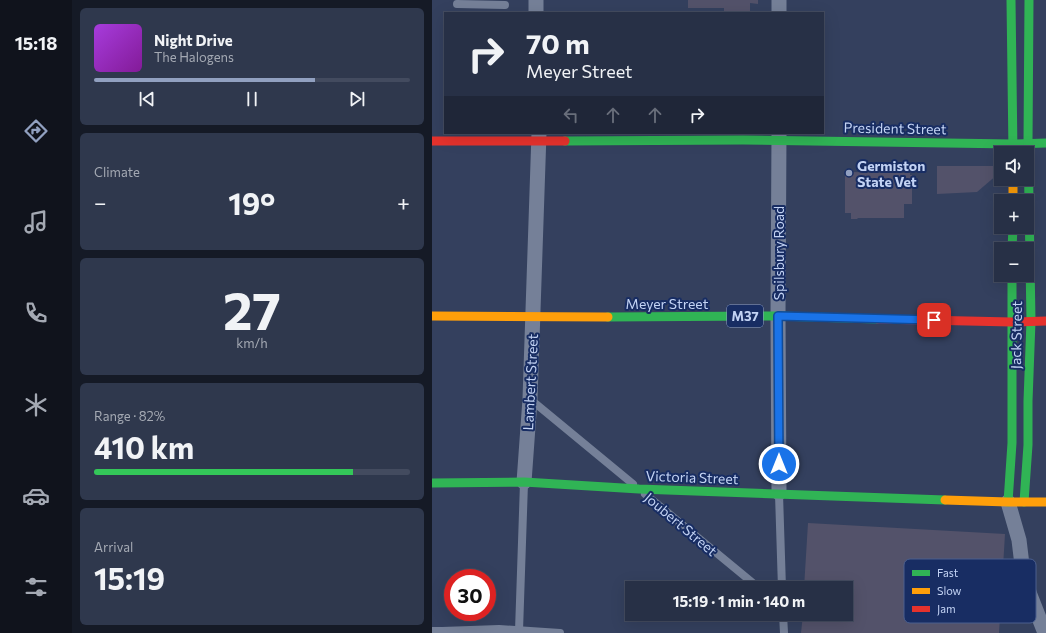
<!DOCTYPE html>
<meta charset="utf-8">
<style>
:root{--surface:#273046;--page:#2f384d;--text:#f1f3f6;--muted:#a4a9b3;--line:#434b5f;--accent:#91a0c0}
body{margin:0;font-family:Commissioner,sans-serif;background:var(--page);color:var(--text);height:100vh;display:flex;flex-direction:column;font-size:15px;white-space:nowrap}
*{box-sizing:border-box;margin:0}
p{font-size:13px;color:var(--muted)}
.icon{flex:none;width:22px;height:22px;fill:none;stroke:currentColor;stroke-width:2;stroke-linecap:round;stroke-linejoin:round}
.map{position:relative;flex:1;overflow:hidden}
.details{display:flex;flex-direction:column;gap:8px;padding:8px;background:#151a26;width:360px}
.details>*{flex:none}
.top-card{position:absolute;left:12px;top:12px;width:380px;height:122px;border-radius:0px;box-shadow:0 4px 16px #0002,0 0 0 1px var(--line);background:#273046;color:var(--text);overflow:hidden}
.fabs{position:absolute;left:562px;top:146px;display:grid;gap:8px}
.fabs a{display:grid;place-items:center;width:40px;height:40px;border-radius:0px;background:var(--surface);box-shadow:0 4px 16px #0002,0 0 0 1px var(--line);font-size:20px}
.speed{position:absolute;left:12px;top:569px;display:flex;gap:8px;font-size:20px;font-weight:700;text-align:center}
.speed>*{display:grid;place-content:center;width:52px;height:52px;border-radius:50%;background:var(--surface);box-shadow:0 4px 16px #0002,0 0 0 1px var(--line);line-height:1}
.speed .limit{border:6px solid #d22;background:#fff;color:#111}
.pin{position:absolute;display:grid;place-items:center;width:34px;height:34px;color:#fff;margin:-17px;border-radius:8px;box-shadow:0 2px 6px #0006}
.me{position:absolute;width:44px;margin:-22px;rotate:0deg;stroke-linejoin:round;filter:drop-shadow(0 0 3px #0008)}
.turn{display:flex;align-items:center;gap:14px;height:84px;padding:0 16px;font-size:18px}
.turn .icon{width:52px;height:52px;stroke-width:2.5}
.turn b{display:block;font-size:28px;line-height:34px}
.lanes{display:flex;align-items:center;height:38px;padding:0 16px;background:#0003;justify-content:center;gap:20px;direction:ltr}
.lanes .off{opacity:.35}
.big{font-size:30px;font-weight:700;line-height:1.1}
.details .card{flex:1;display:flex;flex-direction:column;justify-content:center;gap:6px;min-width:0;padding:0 14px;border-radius:6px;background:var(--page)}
.details .dial{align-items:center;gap:0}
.dial b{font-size:52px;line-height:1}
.song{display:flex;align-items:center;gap:12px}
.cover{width:48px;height:48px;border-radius:6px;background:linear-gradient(135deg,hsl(280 70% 55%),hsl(290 70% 35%))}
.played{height:4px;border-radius:2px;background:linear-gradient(90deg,var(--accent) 70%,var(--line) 70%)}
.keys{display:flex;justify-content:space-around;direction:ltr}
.heat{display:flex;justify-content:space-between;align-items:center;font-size:22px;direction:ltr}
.charge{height:6px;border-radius:3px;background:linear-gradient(90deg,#34c759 82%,var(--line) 0)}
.trip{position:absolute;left:193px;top:581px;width:228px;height:40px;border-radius:0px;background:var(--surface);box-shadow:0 4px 16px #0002,0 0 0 1px var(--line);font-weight:700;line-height:40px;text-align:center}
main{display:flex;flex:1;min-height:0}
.menu{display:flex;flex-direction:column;width:72px;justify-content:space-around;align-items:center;background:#10131c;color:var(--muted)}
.menu .icon{width:28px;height:28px}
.menu .on{color:var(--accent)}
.menu b{font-size:18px;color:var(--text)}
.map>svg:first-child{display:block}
.building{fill:#53526a}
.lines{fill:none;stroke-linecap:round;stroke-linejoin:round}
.lane{stroke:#758098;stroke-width:8}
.street{stroke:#758098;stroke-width:15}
.fast{stroke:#30b455;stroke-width:9}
.slow{stroke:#ff9f0a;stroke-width:9}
.jam{stroke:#e5322d;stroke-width:9}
.route-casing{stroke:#114b97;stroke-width:10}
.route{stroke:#1a73e8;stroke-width:7}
.poi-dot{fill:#91a0c0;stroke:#182d63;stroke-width:1.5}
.labels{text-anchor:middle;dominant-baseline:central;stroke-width:4;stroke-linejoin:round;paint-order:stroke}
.shield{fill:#182d63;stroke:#90a1c8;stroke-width:1}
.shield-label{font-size:13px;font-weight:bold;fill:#c3d3f4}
.street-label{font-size:14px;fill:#c3d3f4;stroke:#182d63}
.poi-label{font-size:14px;font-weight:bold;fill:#c3d3f4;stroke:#182d63;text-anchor:start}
.key{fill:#182d63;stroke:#4b5f8e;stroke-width:1}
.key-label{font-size:11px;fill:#c3d3f4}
</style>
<main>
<nav class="menu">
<b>15:18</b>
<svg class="icon on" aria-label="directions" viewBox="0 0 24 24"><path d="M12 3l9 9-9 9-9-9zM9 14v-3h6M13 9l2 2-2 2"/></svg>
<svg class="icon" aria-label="music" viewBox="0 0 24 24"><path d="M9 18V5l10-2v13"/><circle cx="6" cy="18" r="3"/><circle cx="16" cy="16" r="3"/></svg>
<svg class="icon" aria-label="phone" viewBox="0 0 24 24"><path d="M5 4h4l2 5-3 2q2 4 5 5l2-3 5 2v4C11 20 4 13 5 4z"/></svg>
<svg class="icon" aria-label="climate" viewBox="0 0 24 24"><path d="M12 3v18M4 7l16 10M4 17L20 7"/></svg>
<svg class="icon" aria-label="car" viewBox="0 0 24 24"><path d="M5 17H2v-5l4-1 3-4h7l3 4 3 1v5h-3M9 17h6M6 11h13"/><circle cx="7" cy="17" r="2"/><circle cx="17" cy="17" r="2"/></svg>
<svg class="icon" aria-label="filters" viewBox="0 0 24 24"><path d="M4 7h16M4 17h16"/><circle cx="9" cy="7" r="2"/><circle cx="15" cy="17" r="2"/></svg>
</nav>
<section class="details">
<div class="card">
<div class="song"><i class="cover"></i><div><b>Night Drive</b><p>The Halogens</p></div></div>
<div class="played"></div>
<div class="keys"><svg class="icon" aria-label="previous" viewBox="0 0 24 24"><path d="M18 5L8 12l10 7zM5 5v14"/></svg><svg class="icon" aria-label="pause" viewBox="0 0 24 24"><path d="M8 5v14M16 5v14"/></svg><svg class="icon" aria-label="next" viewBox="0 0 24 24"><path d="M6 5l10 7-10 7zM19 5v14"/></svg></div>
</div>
<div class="card"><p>Climate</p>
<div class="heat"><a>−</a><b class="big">19°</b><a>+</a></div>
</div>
<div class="card dial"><b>27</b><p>km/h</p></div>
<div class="card"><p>Range · 82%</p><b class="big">410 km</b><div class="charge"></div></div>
<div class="card"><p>Arrival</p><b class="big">15:19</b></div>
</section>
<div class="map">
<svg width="614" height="633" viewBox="0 0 614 633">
<rect width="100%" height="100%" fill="#34405e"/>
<g class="building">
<path d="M256,0H326V4L318,3V13H292V8H256Z"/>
<path d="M505,166H566V174L545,192L505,194Z"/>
<path d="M416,172L478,173V175H480V204H472V218H426L425,219H419V213H413V174H416Z"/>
<path d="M376,523L573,534L567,633H369L371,614H414V588H372Z"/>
</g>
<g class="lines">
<g class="lane">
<path d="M25,4L73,5"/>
<path d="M98,399L201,484"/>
<path d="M213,494L327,588"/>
<path d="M347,494L350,588"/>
<path d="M351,614L352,633"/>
<path d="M0,631H10V633"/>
<path d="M10,631L67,629L128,633"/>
<path d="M87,631L92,483"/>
</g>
<g class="street">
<path d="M104,0V13"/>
<path d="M347,13V0"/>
<path d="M347,133L346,316L347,493"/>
<path d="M92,482L98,399L107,133"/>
<path d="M576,502L587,540L591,573L598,595L613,633"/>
</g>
<g class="fast">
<path d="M579,0L581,153"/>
<path d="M133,141L311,140L581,144L614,143"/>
<path d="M580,249L581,227"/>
<path d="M176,317L346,316L445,319"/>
<path d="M0,483L92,482L207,489L513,500"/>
<path d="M576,502L580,443V275"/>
<path d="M592,502L596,445V401L599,321L596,143L597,0"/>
</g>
<g class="slow">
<path d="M581,179V201"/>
<path d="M0,316L176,317"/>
<path d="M513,500L576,502H614"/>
</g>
<g class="jam">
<path d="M0,141H133"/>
<path d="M445,319L580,322L614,321"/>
</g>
</g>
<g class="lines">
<g class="route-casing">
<path id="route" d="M347,464L346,316L502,320"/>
</g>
<use href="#route" class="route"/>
</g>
<circle class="poi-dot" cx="417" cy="173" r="4"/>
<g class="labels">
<rect class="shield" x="295" y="305" width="36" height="22" rx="3"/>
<g class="shield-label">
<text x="313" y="316">M37</text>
</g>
<g class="street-label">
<text transform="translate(463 128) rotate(1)">President Street</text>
<text transform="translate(346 253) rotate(-90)">Spilsbury Road</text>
<text x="235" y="303">Meyer Street</text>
<text transform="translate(584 335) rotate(-89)">Jack Street</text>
<text transform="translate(98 382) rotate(-87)">Lambert Street</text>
<text transform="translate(260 477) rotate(2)">Victoria Street</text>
<text transform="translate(249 524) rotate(40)">Joubert Street</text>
</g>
<g class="poi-label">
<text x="425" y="165">Germiston<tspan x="425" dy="16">State Vet</tspan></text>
</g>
</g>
<rect x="472" y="559" width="132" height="64" rx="6" class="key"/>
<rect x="480" y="570" width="18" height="6" fill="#30b455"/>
<rect x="480" y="588" width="18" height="6" fill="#ff9f0a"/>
<rect x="480" y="606" width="18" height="6" fill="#e5322d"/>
<g class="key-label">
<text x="505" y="577">Fast</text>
<text x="505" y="595">Slow</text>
<text x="505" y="613">Jam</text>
</g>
</svg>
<div class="fabs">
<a><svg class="icon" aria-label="sound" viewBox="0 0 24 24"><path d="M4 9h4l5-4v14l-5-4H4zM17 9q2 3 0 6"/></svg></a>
<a>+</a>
<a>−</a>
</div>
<div class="speed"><div class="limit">30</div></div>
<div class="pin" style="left:502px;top:320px;background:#d93025"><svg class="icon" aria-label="arrive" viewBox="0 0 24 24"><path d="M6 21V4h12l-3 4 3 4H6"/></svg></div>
<svg class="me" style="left:347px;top:464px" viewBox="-20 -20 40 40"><circle r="17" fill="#1a73e8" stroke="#fff" stroke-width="3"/><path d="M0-11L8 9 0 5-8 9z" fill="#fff"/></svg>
<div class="trip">15:19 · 1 min · 140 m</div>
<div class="top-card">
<div class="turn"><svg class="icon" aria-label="right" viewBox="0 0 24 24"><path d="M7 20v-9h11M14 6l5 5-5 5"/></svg><div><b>70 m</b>Meyer Street</div></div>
<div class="lanes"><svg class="icon off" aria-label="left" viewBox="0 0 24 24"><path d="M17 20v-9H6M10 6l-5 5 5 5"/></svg><svg class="icon off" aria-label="ahead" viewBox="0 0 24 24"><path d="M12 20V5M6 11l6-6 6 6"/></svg><svg class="icon off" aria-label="ahead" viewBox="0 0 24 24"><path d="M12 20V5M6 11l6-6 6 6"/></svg><svg class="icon" aria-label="right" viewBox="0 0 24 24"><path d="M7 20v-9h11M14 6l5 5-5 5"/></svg></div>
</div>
</div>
</main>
